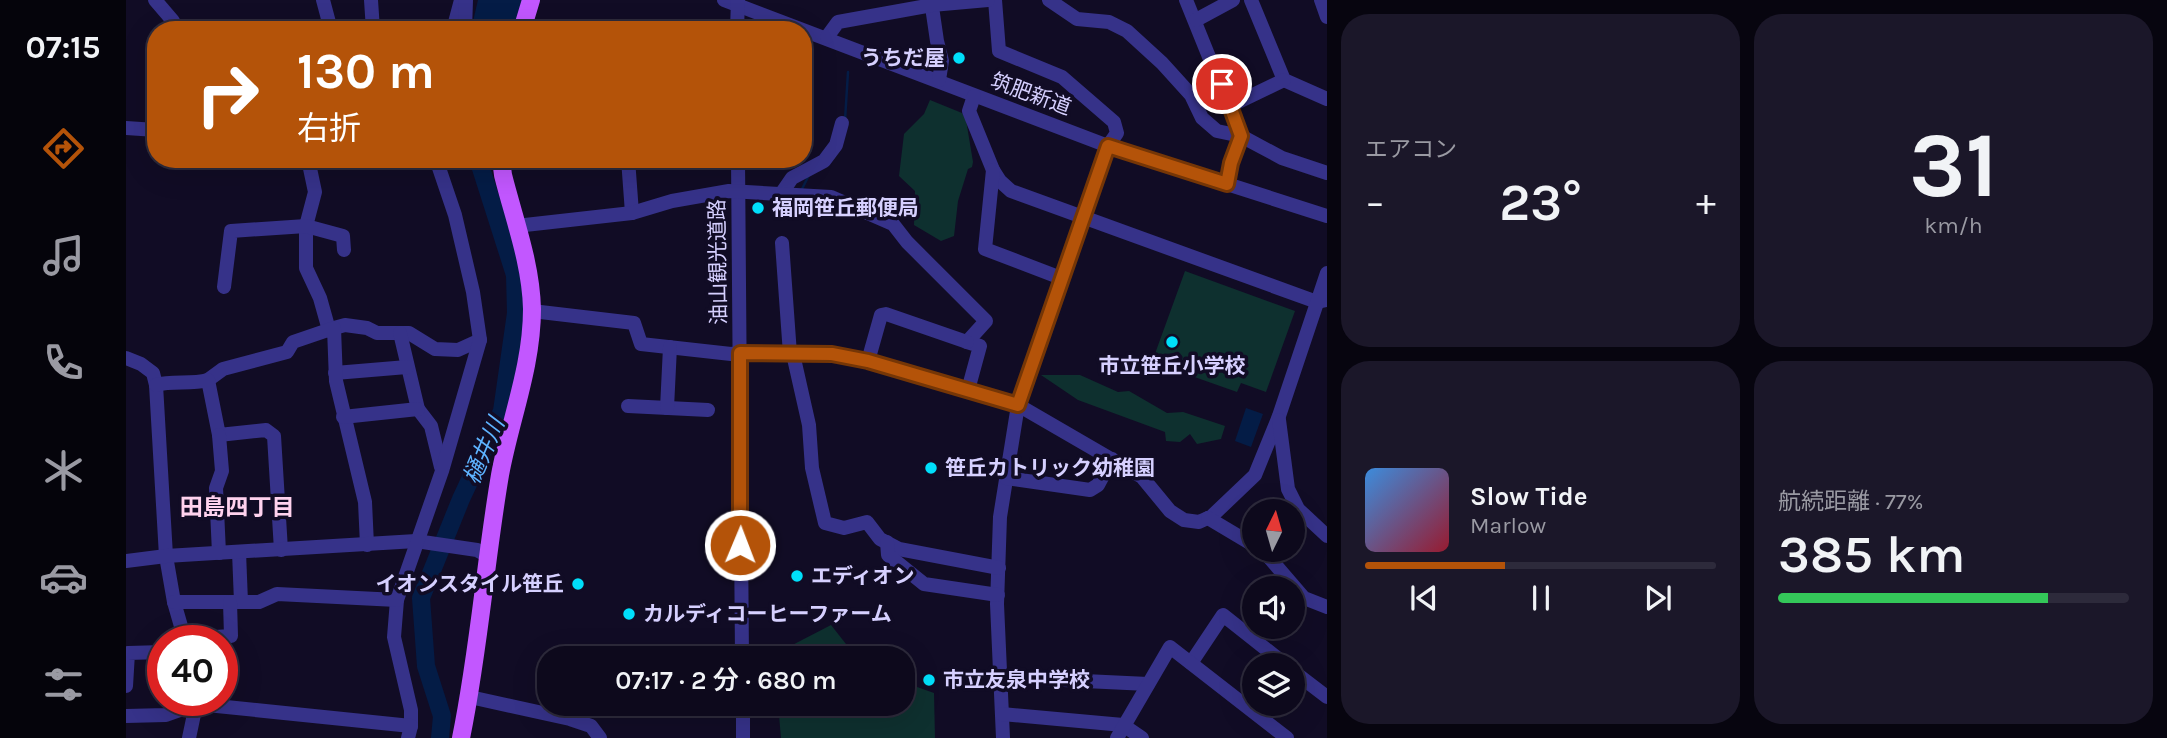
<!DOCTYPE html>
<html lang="ja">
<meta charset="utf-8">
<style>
:root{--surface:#0d091c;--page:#1b1729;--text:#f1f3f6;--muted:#9a9aa3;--line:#2d2a3b;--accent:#b45309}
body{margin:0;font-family:Karla,"Noto Sans JP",sans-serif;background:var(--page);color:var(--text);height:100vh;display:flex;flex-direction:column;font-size:26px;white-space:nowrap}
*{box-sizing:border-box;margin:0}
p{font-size:23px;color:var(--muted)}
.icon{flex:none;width:38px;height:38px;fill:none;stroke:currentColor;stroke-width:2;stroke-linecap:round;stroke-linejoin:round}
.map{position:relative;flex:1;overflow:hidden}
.details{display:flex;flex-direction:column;gap:14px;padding:14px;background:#07050f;width:840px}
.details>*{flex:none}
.banner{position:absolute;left:21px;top:21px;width:665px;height:147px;border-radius:28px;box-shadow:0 7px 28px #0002,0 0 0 2px var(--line);background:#b45309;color:#fff;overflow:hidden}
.needle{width:46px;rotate:5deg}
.fabs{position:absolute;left:1116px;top:499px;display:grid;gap:14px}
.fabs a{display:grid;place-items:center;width:63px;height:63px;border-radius:50%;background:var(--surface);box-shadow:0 7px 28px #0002,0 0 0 2px var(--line);font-size:35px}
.speed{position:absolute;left:21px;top:625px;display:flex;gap:14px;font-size:35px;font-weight:700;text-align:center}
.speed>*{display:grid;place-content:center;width:91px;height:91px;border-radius:50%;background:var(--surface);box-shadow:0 7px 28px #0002,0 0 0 2px var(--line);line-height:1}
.speed .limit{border:10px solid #d22;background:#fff;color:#111}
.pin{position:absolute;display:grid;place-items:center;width:60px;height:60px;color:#fff;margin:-30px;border:4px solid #fff;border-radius:50%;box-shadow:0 2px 7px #0007}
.me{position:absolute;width:77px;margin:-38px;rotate:1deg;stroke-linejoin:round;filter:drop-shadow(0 0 5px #0008)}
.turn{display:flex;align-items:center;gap:24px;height:147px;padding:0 35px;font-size:32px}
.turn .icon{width:91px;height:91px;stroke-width:2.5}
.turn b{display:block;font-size:49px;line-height:60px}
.big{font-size:52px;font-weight:600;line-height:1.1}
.details .tile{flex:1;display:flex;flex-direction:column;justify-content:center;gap:10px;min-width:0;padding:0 24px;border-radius:28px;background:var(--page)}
.details .dial{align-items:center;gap:0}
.dial b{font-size:91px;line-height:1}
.song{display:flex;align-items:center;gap:21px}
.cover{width:84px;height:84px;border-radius:10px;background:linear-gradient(135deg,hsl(210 70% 55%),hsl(350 70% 35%))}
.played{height:7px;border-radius:4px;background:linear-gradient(90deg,var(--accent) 40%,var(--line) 40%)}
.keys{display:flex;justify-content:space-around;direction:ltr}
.heat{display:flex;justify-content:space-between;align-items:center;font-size:38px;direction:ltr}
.charge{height:10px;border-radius:5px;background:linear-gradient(90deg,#34c759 77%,var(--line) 0)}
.details .tiles{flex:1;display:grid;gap:14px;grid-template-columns:repeat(2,1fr)}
.trip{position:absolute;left:411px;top:646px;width:378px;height:70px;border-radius:28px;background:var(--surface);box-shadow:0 7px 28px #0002,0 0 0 2px var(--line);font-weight:600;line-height:70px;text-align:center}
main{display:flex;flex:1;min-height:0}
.tab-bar{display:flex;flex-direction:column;width:126px;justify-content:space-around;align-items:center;background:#05040b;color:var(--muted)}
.tab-bar .icon{width:49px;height:49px}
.tab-bar .selected{color:var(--accent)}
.tab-bar b{font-size:32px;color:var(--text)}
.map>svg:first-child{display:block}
.green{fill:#0e302f}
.water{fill:#041c46}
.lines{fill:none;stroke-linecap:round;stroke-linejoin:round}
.stream{stroke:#041c46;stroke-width:2.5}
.river{stroke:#041c46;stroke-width:18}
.minor{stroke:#363289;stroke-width:14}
.major{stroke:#c257ff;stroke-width:18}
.route-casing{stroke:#753606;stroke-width:18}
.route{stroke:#b45309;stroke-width:12}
.poi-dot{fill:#00dffb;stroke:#110c25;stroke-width:2.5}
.labels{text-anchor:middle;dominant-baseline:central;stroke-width:7;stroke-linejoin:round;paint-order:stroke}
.poi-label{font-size:21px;font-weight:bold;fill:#d6d0ff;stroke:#110c25;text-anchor:start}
.street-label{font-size:21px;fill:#d6d0ff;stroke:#110c25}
.water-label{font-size:23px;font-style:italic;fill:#5eb3ff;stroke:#110c25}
.neighbourhood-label{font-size:23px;font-weight:bold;fill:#ffd2ee;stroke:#110c25}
</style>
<main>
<nav class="tab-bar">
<b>07:15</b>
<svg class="icon selected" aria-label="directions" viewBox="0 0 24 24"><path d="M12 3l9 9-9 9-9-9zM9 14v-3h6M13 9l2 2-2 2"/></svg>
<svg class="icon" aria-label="music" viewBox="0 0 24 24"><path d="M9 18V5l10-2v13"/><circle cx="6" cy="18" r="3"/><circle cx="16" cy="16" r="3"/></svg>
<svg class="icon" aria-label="phone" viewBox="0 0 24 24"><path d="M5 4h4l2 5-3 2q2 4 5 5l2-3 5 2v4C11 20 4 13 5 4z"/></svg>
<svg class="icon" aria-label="climate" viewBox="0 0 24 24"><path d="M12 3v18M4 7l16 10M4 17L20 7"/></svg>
<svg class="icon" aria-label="car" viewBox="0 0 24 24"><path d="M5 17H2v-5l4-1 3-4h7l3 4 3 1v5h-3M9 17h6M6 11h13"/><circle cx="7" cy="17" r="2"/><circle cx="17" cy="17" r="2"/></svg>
<svg class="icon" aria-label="filters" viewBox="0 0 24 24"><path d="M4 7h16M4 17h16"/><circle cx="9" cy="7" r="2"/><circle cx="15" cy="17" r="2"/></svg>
</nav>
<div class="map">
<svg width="1201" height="738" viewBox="0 0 1201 738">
<rect width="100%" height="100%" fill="#110c25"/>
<g class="green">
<path d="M804,100L836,113L840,120L847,162L846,167L842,169L832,201L828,236L815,241L788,225L789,191L773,176L778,134L798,114Z"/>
<path d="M1059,271L1169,311L1140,392L1115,383L1111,392L1026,362Z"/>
<path d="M915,375H954L992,392L1003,391L1041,413L1057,412L1099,426L1095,439L1071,444L1064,434L1054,442L1040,441L1039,432L952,400Z"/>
<path d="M705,625L731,658H649V654Z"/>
<path d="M777,682L808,693L809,738H655L652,704H777Z"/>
</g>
<g class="water">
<path d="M352,0H399L390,30H345Z"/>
<path d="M1120,408L1137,414L1125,447L1109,441Z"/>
</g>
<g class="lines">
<g class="stream">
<path d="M719,120L722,72"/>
<path d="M675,191L683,175"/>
</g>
<path class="river" d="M314,738L316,716L300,666L295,598L335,499L376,411L390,313L389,275L352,159"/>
<g class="minor">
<path d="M29,0L47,21L49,30"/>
<path d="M197,0L205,30"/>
<path d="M245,0L247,30"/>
<path d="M598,0L982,146L1201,216"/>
<path d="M805,0L811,41L816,61L813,80"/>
<path d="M869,0L873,51L936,77L988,122L991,133L982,146L892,405L874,517L871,604L877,738"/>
<path d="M923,0L951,19L983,22L1001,31L1036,63L1065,95L1076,118L1091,131L1115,136L1156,158L1201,173"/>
<path d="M1060,0L1115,136L1105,163L1101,184"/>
<path d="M1125,0L1158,80L1201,99"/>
<path d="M1195,0L1201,17"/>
<path d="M1070,20L1107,0"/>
<path d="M327,30L335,0"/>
<path d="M339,30L340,0"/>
<path d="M611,30L612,0"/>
<path d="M701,37L712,22L806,5L862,0"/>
<path d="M848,96L843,111L867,170L874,181L885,191L1191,302L1200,300"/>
<path d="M1104,106L1158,80"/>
<path d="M0,128L30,130"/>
<path d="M182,159L189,192L180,226V268L194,298L203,330"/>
<path d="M502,159L506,213"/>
<path d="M612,159L616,658"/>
<path d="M867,170L859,249L935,278"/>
<path d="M655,194L666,178L698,161L710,145L716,123"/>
<path d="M390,226L506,213L546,201L603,191L705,197L767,224L781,242L860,321L841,342L854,346L842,390L892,405L1016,477L1044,511L1058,520L1073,522L1086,516L1129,475L1153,416L1201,273"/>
<path d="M656,243L664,354"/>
<path d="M98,287L105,231L180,226L217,236L218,250"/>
<path d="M406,311L508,323L515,344L605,354L622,352L706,353L742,361L842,390"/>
<path d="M208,328L219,325L241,328L251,333H283L309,349L332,350L354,340"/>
<path d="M274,333L292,409L305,426L315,467"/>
<path d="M667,354L683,425L686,468L699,523L718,528L741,522L754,539L773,549L873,568"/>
<path d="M0,358L15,364L27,373L30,385L40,556L48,602L59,640"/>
<path d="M742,361L755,315L760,314L841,342"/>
<path d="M209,373L281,367"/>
<path d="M82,380L97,369L161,352L167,342L208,328L210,381L239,502L241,545"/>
<path d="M30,385C47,380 64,385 82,380L93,435L140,430L148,436L155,550"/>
<path d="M502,406L582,410"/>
<path d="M541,408L544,347"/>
<path d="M217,417L292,409"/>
<path d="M1153,420L1162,489L1172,509L1201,536"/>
<path d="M93,435L96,471L90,488L93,553"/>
<path d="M880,478L964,490L972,485L986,459"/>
<path d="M1082,518L1129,546"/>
<path d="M761,542L762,555L798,584L872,595"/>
<path d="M1133,550L1141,555L1178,598L1201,607"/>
<path d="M113,552L115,602"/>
<path d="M0,561L40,556L290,541L351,550L362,556"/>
<path d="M271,600L268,637L285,710V726"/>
<path d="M48,602H133L151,594L271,600L316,471L354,340L347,292L329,215L310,159"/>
<path d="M58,639L105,636L104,602"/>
<path d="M1065,663L1097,615L1160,665"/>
<path d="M1167,671L1201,697"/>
<path d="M875,677L1022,684"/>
<path d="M0,686L2,653L37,652"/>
<path d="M344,697L444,719L465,726L474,738"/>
<path d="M617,704V738"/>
<path d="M876,714L997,725L1016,738"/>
<path d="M0,716L40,715L71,704L285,726L282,738"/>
<path d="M63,738L71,700"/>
<path d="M991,738L1044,647L1161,738"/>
</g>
<g class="major">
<path d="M396,30L405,0"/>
<path d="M335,738C353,651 359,563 374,475C384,420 406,367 406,309C405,263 388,219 377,175L375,159"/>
</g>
</g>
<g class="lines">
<g class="route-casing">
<path id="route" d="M614,545V353L706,354L742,361L892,405L982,146L1101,184L1105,163L1115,136L1096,84"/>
</g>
<use href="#route" class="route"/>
</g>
<g class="poi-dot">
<circle cx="833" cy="58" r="7"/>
<circle cx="632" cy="208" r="7"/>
<circle cx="1046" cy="342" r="7"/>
<circle cx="805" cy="468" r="7"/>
<circle cx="671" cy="576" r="7"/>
<circle cx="452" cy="584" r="7"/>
<circle cx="503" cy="614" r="7"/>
<circle cx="803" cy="680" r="7"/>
</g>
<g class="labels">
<g class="poi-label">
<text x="819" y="58" text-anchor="end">うちだ屋</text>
<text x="646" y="208">福岡笹丘郵便局</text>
<text x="1046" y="366" text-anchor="middle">市立笹丘小学校</text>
<text x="819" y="468">笹丘カトリック幼稚園</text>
<text x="685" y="576">エディオン</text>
<text x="438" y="584" text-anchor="end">イオンスタイル笹丘</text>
<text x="517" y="614">カルディコーヒーファーム</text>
<text x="817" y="680">市立友泉中学校</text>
</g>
<g class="street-label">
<text transform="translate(905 94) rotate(20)">筑肥新道</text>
<text transform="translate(592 262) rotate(-91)">油山観光道路</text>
</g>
<g class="water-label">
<text transform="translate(358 451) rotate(-67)">樋井川</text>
</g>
<g class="neighbourhood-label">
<text x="111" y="507">田島四丁目</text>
</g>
</g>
</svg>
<div class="fabs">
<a><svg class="needle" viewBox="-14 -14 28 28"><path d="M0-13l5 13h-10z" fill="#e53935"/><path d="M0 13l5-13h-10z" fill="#9a9aa3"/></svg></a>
<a><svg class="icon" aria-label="sound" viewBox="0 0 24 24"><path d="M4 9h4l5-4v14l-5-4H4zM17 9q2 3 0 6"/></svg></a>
<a><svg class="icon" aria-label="layers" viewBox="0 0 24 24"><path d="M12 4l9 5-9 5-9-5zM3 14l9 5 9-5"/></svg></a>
</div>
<div class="speed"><div class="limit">40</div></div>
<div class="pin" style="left:1096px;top:84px;background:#d93025"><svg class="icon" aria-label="arrive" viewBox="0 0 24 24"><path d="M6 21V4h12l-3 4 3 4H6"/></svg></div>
<svg class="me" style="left:614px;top:545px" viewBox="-20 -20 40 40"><circle r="17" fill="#b45309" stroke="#fff" stroke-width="3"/><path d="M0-11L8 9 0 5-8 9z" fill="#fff"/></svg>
<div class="trip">07:17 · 2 分 · 680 m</div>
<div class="banner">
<div class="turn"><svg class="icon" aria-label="right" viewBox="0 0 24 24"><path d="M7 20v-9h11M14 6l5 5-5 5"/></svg><div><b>130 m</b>右折</div></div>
</div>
</div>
<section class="details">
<div class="tiles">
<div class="tile"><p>エアコン</p>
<div class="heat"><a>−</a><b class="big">23°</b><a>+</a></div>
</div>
<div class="tile dial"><b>31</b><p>km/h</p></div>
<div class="tile">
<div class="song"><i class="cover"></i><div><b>Slow Tide</b><p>Marlow</p></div></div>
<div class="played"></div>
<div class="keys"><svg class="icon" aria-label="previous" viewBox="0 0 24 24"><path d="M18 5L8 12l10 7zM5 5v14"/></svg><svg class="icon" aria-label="pause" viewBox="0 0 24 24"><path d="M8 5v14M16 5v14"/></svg><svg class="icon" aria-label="next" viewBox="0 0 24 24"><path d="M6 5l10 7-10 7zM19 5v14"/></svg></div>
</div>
<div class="tile"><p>航続距離 · 77%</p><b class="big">385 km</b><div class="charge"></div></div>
</div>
</section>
</main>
